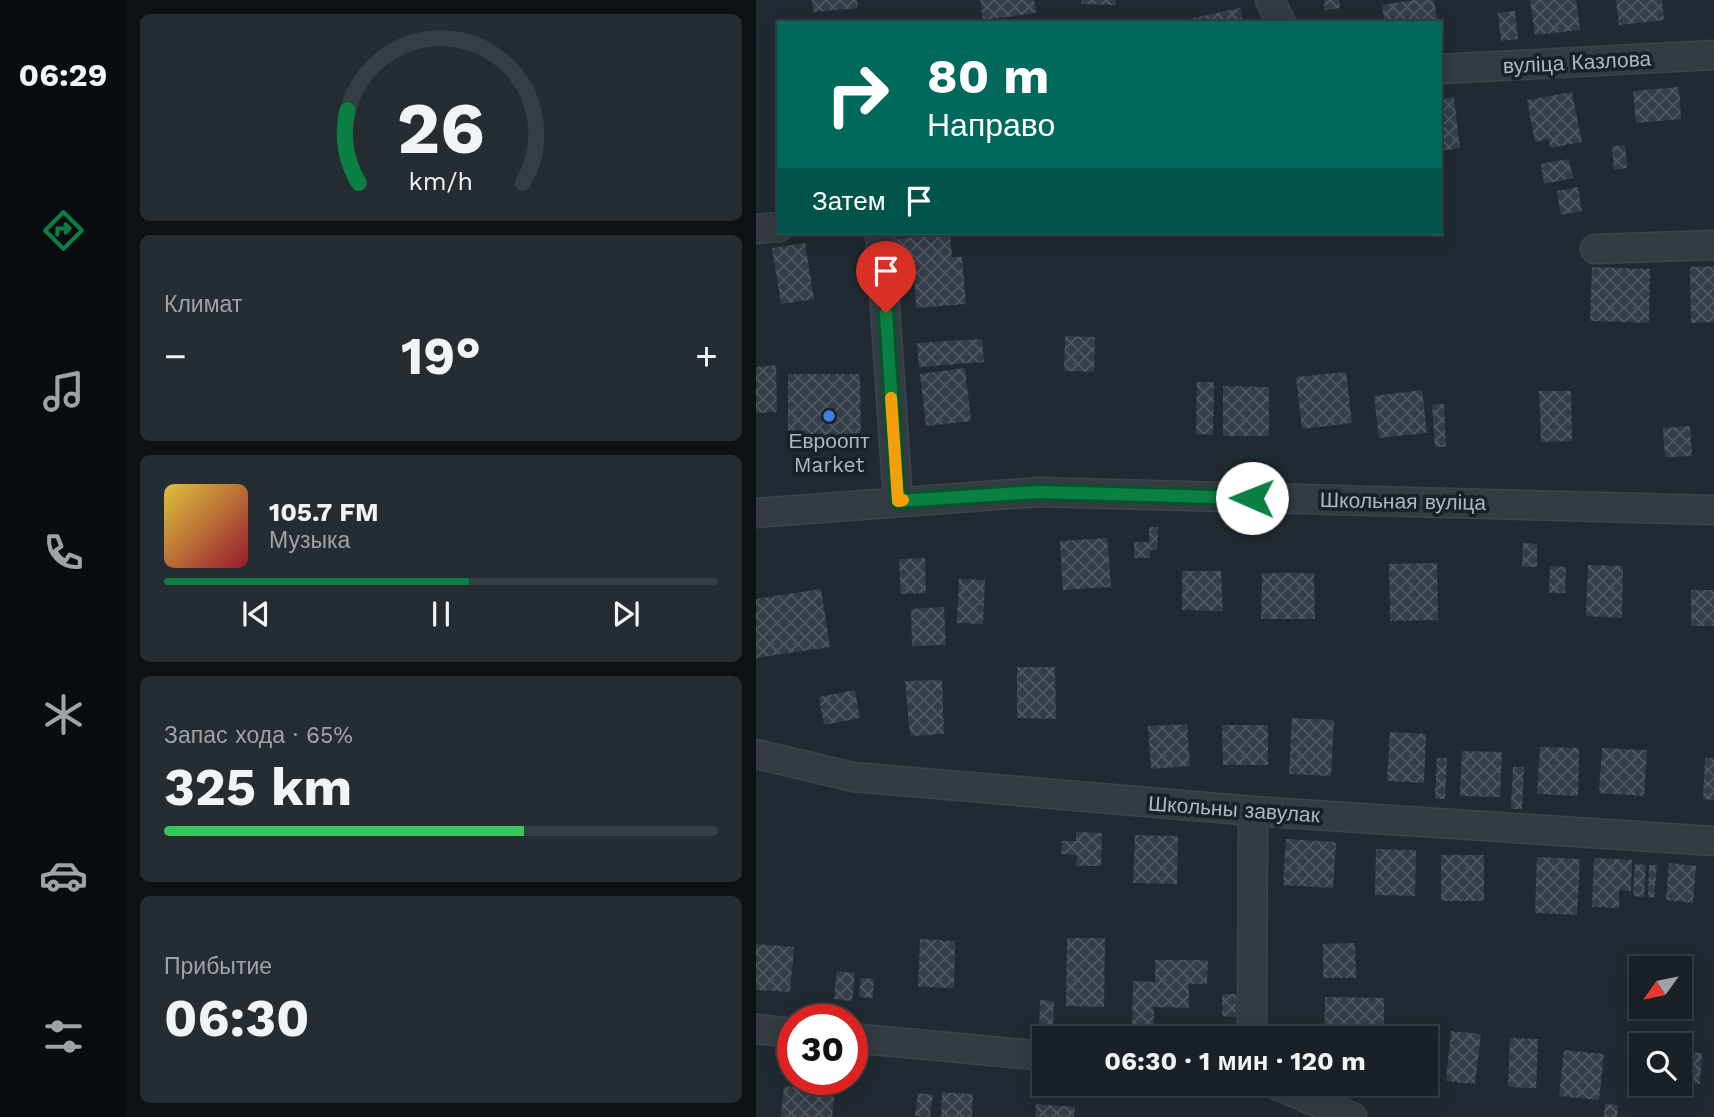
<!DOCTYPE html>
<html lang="ru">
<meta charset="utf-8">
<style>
:root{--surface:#192026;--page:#262d32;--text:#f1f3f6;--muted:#9fa3a7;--line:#373e43;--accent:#0b8043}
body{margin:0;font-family:"Work Sans",sans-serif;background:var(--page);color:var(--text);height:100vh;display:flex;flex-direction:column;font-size:26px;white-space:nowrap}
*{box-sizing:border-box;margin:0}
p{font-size:23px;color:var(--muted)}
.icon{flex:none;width:38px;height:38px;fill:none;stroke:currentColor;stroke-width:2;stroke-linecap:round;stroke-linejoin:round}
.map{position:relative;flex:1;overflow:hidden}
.panel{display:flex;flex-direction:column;gap:14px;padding:14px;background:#0e1215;width:630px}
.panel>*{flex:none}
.hud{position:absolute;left:21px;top:21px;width:665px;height:214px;border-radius:0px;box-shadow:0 4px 18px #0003,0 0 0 2px var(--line);background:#00695c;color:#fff;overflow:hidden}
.needle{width:46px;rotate:237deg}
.buttons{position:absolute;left:873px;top:956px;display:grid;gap:14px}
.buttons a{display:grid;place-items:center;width:63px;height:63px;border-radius:0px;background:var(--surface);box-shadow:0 4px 18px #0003,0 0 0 2px var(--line);font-size:35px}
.speed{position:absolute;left:21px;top:1004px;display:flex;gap:14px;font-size:35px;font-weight:700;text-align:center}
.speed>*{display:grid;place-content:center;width:91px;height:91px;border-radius:50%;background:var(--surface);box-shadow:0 4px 18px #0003,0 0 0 2px var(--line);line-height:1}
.speed .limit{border:10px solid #d22;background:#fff;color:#111}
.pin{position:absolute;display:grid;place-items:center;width:60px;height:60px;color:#fff;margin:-72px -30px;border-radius:50% 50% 50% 0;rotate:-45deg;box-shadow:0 0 7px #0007}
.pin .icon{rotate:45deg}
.me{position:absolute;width:77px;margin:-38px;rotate:271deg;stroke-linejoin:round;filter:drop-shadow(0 0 5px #0008)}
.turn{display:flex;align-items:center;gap:24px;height:147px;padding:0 35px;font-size:32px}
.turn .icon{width:91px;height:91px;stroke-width:2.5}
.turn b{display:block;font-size:49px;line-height:60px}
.then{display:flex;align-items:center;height:66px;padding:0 35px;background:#0003;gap:14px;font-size:26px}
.big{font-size:52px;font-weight:700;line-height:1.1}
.panel .card{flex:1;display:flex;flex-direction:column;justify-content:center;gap:10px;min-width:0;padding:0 24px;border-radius:10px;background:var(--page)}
.panel .dial{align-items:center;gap:0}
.dial svg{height:182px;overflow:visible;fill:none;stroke:var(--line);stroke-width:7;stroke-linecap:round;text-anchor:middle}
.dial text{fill:var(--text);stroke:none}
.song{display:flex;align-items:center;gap:21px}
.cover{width:84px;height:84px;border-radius:10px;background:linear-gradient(135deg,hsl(50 70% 55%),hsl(350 70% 35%))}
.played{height:7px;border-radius:4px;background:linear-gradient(90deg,var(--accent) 55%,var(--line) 55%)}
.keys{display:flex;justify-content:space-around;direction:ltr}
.heat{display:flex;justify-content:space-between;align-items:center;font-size:38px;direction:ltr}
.charge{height:10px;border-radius:5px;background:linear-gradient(90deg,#34c759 65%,var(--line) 0)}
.trip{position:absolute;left:276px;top:1026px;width:406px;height:70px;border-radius:0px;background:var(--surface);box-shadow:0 4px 18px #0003,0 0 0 2px var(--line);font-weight:700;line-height:70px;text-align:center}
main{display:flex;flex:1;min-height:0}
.menu{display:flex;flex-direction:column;width:126px;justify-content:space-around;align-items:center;background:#0a0d0f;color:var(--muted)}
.menu .icon{width:49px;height:49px}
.menu .active{color:var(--accent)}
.menu b{font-size:32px;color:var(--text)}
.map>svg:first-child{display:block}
.building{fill:url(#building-cross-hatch)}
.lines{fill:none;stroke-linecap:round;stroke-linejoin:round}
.minor-casing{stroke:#3e444d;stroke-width:31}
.minor{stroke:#343b43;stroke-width:28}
.route-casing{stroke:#07532c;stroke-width:18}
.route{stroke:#0b8043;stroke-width:12}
.slow{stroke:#f59e0b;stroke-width:12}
.shop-dot{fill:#3f7fe0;stroke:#1a2027;stroke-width:2.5}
.labels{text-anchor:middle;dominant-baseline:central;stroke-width:7;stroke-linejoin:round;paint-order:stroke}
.street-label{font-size:21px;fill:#aeb6c0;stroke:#1a2027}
.poi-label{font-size:21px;fill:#aeb6c0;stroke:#1a2027}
</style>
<main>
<nav class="menu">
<b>06:29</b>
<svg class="icon active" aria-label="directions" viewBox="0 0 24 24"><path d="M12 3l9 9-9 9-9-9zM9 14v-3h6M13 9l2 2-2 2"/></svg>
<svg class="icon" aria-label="music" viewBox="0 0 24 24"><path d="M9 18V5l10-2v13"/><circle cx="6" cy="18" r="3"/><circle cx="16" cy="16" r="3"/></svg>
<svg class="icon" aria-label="phone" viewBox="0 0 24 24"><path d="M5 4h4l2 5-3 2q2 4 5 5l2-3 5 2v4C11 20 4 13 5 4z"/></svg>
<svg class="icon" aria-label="climate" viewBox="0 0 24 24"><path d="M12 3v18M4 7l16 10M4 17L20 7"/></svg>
<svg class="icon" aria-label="car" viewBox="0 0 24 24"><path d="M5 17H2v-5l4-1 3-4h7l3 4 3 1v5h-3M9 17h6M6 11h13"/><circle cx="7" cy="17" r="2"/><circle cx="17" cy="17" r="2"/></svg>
<svg class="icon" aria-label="filters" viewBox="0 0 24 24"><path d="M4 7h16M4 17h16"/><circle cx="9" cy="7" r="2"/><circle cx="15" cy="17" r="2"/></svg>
</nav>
<section class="panel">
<div class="card dial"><svg viewBox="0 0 100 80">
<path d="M14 69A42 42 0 1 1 86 69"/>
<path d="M14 69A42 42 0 0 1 9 37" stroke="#0b8043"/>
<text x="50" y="56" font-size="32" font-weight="700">26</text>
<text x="50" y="72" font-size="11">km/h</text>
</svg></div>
<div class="card"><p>Климат</p>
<div class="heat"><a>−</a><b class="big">19°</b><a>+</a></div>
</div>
<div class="card">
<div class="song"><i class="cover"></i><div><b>105.7 FM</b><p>Музыка</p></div></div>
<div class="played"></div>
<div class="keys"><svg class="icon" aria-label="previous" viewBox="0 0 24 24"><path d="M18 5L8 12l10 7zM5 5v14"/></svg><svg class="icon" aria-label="pause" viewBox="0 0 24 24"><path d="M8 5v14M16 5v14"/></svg><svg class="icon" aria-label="next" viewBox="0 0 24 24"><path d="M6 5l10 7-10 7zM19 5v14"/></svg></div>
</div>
<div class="card"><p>Запас хода · 65%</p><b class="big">325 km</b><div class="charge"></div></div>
<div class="card"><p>Прибытие</p><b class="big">06:30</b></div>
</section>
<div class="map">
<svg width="958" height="1117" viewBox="0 0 958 1117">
<defs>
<pattern id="building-cross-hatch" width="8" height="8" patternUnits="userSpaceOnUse" patternTransform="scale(1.75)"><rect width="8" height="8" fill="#343e48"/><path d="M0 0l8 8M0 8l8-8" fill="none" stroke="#4f5861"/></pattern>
</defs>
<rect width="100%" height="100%" fill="#212a32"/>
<g class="building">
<path d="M56,0H101L102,8L57,12Z"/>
<path d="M224,0H278L280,13L227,20Z"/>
<path d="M325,0H360L359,5L325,4Z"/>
<path d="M568,0H583L584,8L569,10Z"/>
<path d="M658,0H678L682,23H629L626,5Z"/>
<path d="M774,0H820L824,30L779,35Z"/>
<path d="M860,0H906L908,20L863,25Z"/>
<path d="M484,8L487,23H434L433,19Z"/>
<path d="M759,11L762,39L745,41L742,13Z"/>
<path d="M923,87L925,119L880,123L877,91Z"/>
<path d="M816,92L826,142L794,148L793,139L779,142L771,100Z"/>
<path d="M698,97L704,148L684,151V99Z"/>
<path d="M869,145L871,168L858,170L856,146Z"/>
<path d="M813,159L817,178L788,184L785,164Z"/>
<path d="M822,187L826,211L805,215L801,191Z"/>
<path d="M194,234L196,257H206L210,304L160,308L158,268L139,269L137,239Z"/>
<path d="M49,243L58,299L25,304L16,248Z"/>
<path d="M958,266V322L935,323L934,267Z"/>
<path d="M836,267L894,269L893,323L834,321Z"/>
<path d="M309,336L339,337L338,372L308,371Z"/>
<path d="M226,339L228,362L163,367L161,343Z"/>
<path d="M20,365L21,412L0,413V367Z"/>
<path d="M209,368L215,421L170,426L164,374Z"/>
<path d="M590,372L596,423L546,429L540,377Z"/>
<path d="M32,374H104L105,448H32Z"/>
<path d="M441,382H458L457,435L440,434Z"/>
<path d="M467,386L513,387V436H467Z"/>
<path d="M666,390L671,433L623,438L618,396Z"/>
<path d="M783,391H815L816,441L785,442Z"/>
<path d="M688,404L690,447H679L676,405Z"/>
<path d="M934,426L936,456L909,457L907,428Z"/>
<path d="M393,527H402L401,550H394V558H378V542H393Z"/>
<path d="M351,538L355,587L307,590L304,541Z"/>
<path d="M767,543L781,544V567H766Z"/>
<path d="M169,558L170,593L145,594L143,559Z"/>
<path d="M681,563L682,620L634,621L633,564Z"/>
<path d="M832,565L867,566L866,618L830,616Z"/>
<path d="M794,566L810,567L809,593H793Z"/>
<path d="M426,571H465L467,611L426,610Z"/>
<path d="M506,573H558L559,619H505Z"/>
<path d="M203,579L229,580L227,624L201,623Z"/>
<path d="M65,589L74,647L0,658V599Z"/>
<rect x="935" y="590" width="23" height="36"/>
<path d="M188,607L190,645L156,646L155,609Z"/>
<path d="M261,667H299L300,719L261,718Z"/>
<path d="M186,680L188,734L154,736L149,681Z"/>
<path d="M99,690L104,718L68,725L63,697Z"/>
<path d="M536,718L578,720L575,776L533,774Z"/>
<path d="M431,724L434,766L395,769L392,726Z"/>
<path d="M466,725H512V765H467Z"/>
<path d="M634,732L670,734L668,783L631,781Z"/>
<path d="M784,747L823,748L822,796L781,794Z"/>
<path d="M846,748L891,750L888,796L843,793Z"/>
<path d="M706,751L746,752L744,797L704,796Z"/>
<path d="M681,758H691L689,799H679Z"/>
<path d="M949,758H958V800L947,799Z"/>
<path d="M757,767H768L766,809H755Z"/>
<path d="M320,832L346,833L345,866H320L321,855L305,854L306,841H320Z"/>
<path d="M379,835L422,836L421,884L377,883Z"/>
<path d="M530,839L580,842L577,888L527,885Z"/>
<path d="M620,849L660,850L659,896L619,895Z"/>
<rect x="685" y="855" width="43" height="46"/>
<path d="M781,857L824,859L821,915L779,913Z"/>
<path d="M838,858L876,860L875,891L863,890V908L836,907Z"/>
<path d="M913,863L940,866L937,903L910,900Z"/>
<path d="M879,864L890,865L888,897L877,896Z"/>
<path d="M893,865H901L898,898L892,897Z"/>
<path d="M311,938H349L348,1007L310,1006Z"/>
<path d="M164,939L199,941L198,988L162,987Z"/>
<path d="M599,943L600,978H567V944Z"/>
<path d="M0,944L38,947L34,992L0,990Z"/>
<path d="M399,960H452L451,984H433V1008L398,1007V1038H376L377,981L399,982Z"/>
<path d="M81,971L99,973L96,1001L78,999Z"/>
<path d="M105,978L118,979L117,998L103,997Z"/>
<path d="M466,994H480V1017L466,1016Z"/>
<path d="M569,997L628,998V1036H568Z"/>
<path d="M284,1000L298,1001L297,1033L283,1032Z"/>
<path d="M695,1031L725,1034L719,1084L690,1081Z"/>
<path d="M754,1038L782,1039L780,1088L752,1087Z"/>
<path d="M808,1050L848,1054L843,1100L803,1096Z"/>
<path d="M924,1051L946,1053L944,1084L924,1082Z"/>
<path d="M28,1086L79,1091L76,1117H25Z"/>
<path d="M186,1092L217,1094L216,1117H185Z"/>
<path d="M162,1093L177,1095L174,1117L159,1116Z"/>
<path d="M280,1104L319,1107L318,1117H279Z"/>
<path d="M849,1104L862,1105L861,1117H848Z"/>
</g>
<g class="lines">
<g class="minor-casing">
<g id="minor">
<path d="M514,0L525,23"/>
<path d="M684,69L958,55"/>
<path d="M0,229L23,227"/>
<path d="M124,233L142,501"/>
<path d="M839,249L958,245"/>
<path d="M0,513L283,492L958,510"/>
<path d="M0,754L97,777L497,811L958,841"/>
<path d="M0,1029L37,1033"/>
<path d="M96,1038L289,1056"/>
<path d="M496,1038L497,811"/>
<path d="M516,1083L596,1117"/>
</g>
</g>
<use href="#minor" class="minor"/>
</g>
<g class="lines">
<g class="route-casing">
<path id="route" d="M130,313L142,501L283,492L496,498"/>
</g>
<use href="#route" class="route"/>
<path class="slow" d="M135,398L142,501L147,500"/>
</g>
<circle class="shop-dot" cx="73" cy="416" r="7"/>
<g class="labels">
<g class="street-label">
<text transform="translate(821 62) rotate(-3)">вуліца Казлова</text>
<text transform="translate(647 501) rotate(1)">Школьная вуліца</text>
<text transform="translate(478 809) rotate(4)">Школьны завулак</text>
</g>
<g class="poi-label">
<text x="73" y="440">Евроопт<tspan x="73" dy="24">Market</tspan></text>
</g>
</g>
</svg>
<div class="buttons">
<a><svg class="needle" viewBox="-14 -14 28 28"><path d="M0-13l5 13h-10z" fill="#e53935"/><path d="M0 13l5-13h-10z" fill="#9fa3a7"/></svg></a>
<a><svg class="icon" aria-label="search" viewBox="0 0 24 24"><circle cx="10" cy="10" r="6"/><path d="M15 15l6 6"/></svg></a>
</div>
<div class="speed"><div class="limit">30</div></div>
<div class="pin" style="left:130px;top:313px;background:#d93025"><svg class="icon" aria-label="arrive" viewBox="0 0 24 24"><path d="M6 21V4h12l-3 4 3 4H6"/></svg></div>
<svg class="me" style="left:496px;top:498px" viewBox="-20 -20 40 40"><circle r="19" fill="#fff"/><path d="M0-13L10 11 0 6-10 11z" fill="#0b8043"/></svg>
<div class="trip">06:30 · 1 мин · 120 m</div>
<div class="hud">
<div class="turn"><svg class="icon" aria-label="right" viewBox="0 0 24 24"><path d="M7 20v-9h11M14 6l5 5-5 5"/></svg><div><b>80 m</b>Направо</div></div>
<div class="then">Затем<svg class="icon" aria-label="arrive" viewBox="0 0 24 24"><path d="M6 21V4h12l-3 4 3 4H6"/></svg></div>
</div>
</div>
</main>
